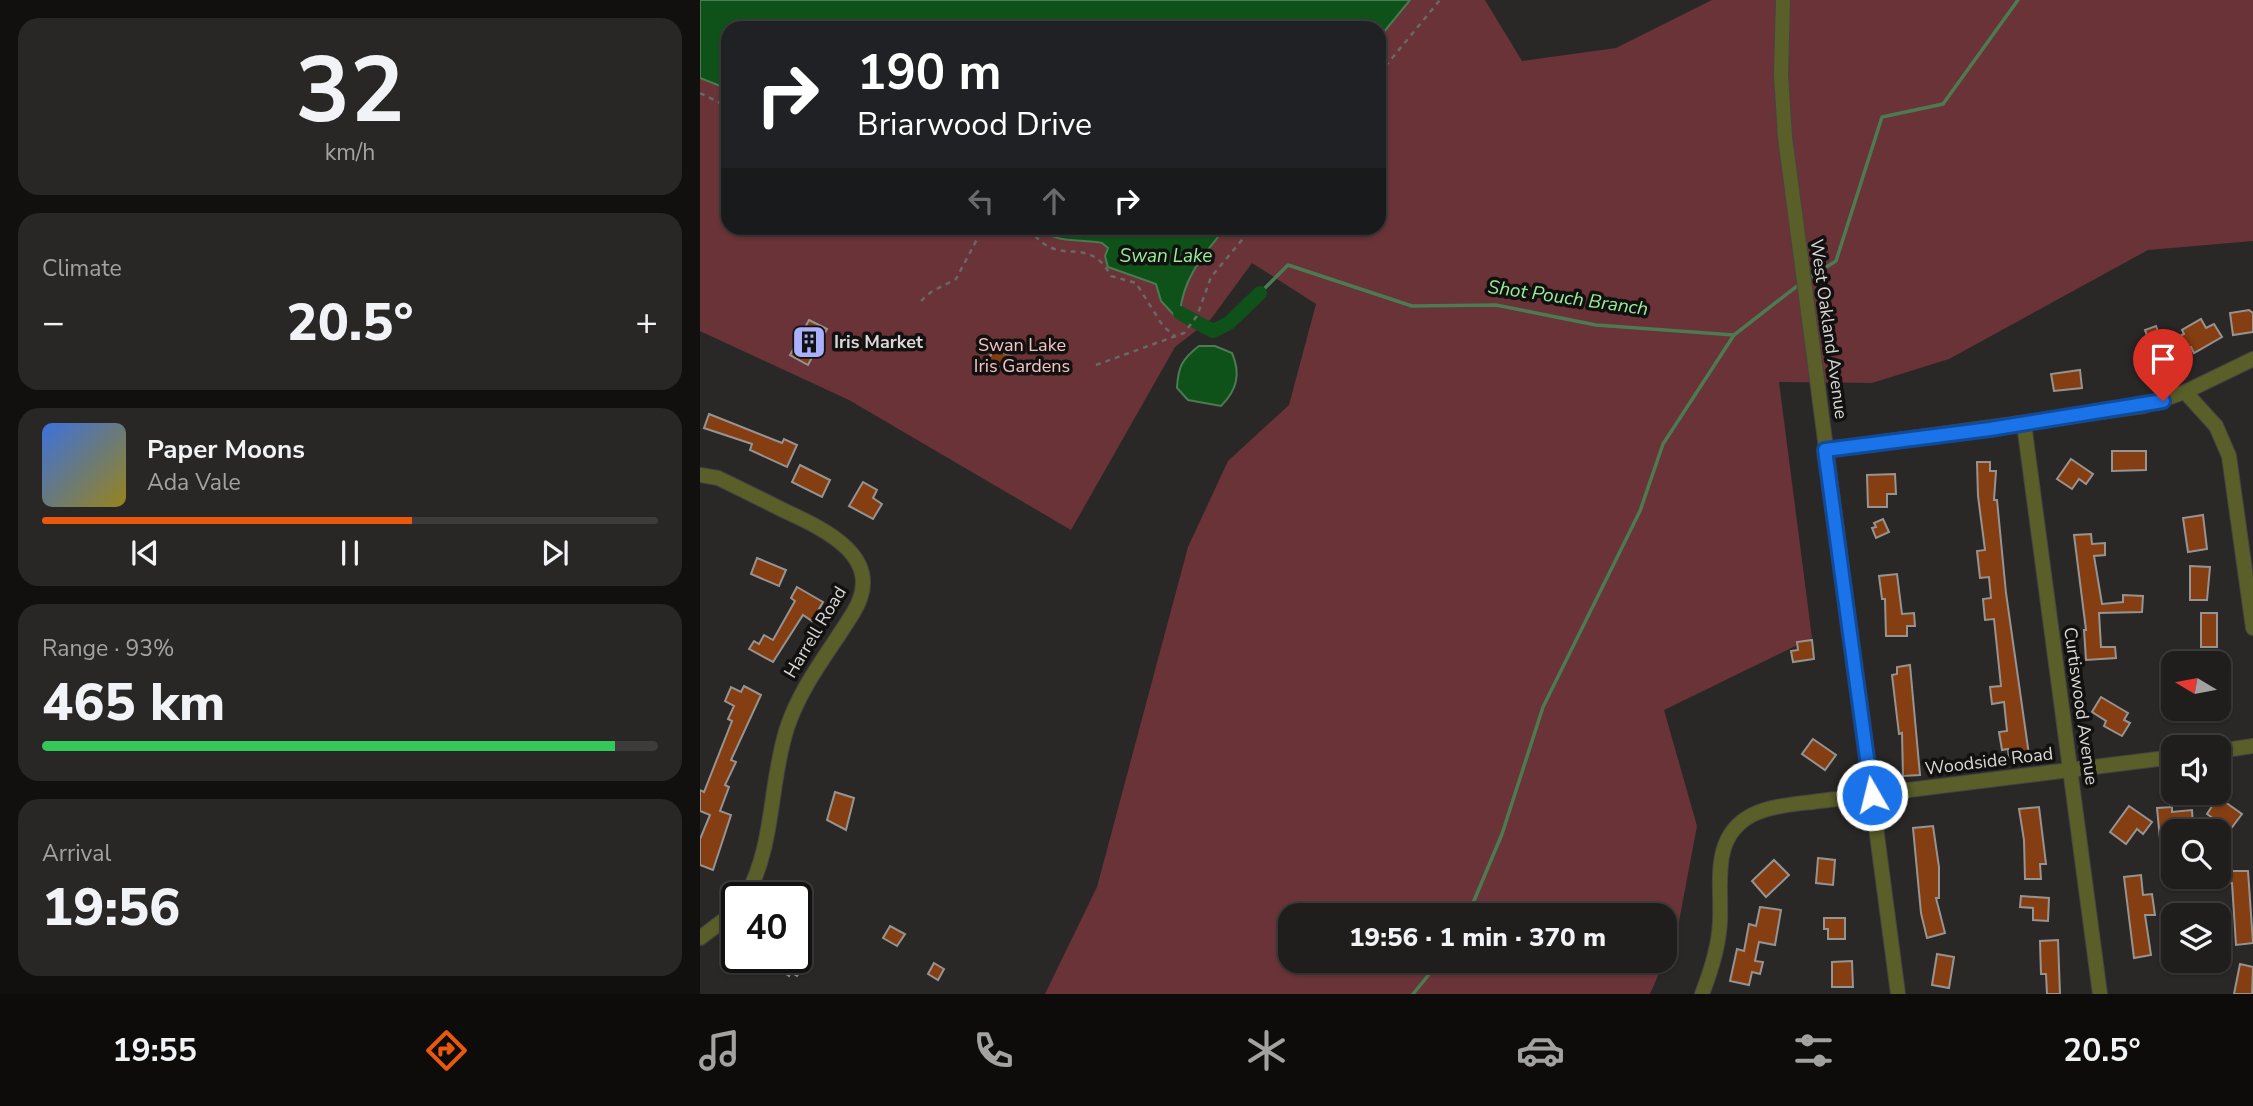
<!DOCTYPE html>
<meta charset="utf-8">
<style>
:root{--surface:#201e1c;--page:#282725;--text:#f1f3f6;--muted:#a2a2a3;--line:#3d3c3b;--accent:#ea580c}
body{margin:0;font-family:"Nunito Sans",sans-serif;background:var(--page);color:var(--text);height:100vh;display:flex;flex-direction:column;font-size:26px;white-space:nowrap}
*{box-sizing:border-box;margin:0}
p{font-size:23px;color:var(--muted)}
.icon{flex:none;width:38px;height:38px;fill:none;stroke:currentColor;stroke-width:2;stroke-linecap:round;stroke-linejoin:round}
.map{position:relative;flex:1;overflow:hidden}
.drawer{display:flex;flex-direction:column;gap:18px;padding:18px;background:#12100f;width:700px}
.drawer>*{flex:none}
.top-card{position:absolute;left:21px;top:21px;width:665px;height:214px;border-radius:21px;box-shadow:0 2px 5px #0004,0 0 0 2px var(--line);background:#202124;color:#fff;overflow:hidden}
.needle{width:46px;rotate:280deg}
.tools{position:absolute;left:1461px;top:651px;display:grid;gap:14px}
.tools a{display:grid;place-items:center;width:70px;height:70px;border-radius:14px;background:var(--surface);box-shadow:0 2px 5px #0004,0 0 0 2px var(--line);font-size:35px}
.speed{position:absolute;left:21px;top:882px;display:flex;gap:14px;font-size:35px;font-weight:700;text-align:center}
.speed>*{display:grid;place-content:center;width:91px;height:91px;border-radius:50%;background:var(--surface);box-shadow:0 2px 5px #0004,0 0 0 2px var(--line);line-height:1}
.speed .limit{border:4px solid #111;border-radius:10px;background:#fff;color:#111}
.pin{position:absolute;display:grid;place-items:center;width:60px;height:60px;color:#fff;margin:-72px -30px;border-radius:50% 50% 50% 0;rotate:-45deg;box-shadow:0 0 7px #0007}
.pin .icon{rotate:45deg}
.me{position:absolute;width:77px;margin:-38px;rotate:352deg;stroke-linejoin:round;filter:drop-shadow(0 0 5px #0008)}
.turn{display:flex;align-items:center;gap:24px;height:147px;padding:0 21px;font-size:32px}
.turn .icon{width:91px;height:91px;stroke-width:2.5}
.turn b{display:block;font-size:49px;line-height:60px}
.lanes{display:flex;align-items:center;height:66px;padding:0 21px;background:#0003;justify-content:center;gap:35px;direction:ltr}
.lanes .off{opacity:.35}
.big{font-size:52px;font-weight:800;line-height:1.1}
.drawer .widget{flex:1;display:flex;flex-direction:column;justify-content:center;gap:10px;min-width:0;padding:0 24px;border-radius:21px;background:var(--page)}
.drawer .dial{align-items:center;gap:0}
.dial b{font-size:91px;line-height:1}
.song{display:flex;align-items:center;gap:21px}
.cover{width:84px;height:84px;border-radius:10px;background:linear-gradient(135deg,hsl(220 70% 55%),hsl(50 70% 35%))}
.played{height:7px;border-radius:4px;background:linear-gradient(90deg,var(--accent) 60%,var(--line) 60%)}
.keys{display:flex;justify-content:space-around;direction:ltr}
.heat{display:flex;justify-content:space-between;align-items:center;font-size:38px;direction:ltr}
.charge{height:10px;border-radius:5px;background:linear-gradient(90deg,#34c759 93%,var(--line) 0)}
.trip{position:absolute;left:578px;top:903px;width:399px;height:70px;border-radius:21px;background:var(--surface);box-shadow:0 2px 5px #0004,0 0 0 2px var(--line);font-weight:800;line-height:70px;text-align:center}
.menu{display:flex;height:112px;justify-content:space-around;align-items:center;background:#0d0c0b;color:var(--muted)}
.menu .icon{width:49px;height:49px}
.menu .active{color:var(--accent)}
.menu b{font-size:32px;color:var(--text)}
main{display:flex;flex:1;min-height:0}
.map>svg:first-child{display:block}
.green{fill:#693337;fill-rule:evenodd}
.water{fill:#0f5219;stroke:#4c7a52;stroke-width:2}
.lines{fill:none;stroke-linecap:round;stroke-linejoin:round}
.stream{stroke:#4c7a52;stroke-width:3.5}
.canal{stroke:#0f5219;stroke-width:14}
.building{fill:#843e11;stroke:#979391;stroke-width:2}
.minor-casing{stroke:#464442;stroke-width:16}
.path{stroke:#696866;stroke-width:2.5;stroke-dasharray:5 5;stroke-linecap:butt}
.minor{stroke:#5a5e28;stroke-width:14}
.route-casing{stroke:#114b97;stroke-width:18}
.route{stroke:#1a73e8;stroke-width:12}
.labels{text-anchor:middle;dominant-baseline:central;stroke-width:7;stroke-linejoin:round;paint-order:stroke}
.street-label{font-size:18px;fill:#d9d8d6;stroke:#121110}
.poi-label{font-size:18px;font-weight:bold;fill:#d9d8d6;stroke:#121110;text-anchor:start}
.park-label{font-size:18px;fill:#f5c4c5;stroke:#121110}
.water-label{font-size:19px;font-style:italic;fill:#98ee9b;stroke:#121110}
</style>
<main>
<section class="drawer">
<div class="widget dial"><b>32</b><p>km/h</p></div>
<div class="widget"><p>Climate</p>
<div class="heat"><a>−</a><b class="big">20.5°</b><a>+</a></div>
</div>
<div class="widget">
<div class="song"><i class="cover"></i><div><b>Paper Moons</b><p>Ada Vale</p></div></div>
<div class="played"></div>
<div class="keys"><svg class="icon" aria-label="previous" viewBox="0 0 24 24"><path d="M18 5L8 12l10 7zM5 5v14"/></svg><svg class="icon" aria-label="pause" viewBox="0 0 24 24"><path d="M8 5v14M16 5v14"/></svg><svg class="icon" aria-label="next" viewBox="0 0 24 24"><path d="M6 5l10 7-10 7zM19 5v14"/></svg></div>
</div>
<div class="widget"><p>Range · 93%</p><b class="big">465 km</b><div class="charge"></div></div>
<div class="widget"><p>Arrival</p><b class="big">19:56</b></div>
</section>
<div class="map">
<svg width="1553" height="994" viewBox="0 0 1553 994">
<rect width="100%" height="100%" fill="#2a2826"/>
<path class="green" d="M0,0H785L822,61L916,48L1012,0H1553V241L1448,250L1249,359L1172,383L1079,382L1112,638L964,710L997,826L977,932L950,994H345L397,887L488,547L528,461L589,405L616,304L552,263L511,319L475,347L371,530L149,400L0,331ZM28,28H679V228H28ZM590,915H964V961H590Z"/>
<g class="water">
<path d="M0,0H710L679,38V28H28V89L0,78Z"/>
<path d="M342,228H525C504,255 483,277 480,313L474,315L461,301L456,284L408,267L405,256L408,248L402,243C384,238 353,245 342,228Z"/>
<path d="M499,346H515L532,353C541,374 537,390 521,406L488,400L477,388C478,367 482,359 499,346Z"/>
</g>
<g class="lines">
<g class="stream">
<path d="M1107,279L1136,261L1182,117L1243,104L1318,0"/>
<path d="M560,293L588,265L712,306L796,305L896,325L1034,335"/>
<path d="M768,915L802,834L843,707L940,511L963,444L1034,335L1101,283"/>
<path d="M713,994L740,961"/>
</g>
<path class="canal" d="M480,313L513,331L529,323L560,293"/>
</g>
<g class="building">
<path d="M1549,310L1553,313V332L1533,335L1530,313Z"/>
<path d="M1501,319L1506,328L1514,324L1522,337L1494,353L1491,347L1445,365L1440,356L1452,349L1445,330L1456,326L1463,344L1484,334L1482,330Z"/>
<path d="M109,320L127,329L108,365L90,355Z"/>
<path d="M294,348L313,357L308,370L288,361Z"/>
<path d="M1380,370L1382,388L1354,391L1351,374Z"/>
<path d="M9,414L82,443L84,439L97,445L87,467L50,450L52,444L4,428Z"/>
<path d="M1412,451H1446V470L1412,471Z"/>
<path d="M1371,459L1393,474L1386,484L1379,479L1372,489L1357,479Z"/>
<path d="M1277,462H1290V471H1296L1294,500H1297L1306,593L1329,755L1309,758L1308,749L1302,750L1299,732L1307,731L1304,702L1292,704L1290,687L1301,686L1294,619L1285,620L1283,599L1291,598L1289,577L1280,578L1277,551L1285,550L1278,496Z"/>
<path d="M100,465L130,480L122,497L92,482Z"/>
<path d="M1195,474L1196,494H1187V507H1168L1167,475Z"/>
<path d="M163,482L177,490L173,498L182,504L173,519L149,506Z"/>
<path d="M1503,515L1507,549L1488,552L1483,518Z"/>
<path d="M1183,519L1189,532L1176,538L1172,528L1176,527L1174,523Z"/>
<path d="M1391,534L1392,544L1405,543V555L1394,556L1402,604L1423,602V595L1443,596L1442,612L1399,613L1401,647H1415L1416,658L1386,660L1384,630H1386L1374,535Z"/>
<path d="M57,558L86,570L79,586L51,574Z"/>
<path d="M1490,566L1510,567L1507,600H1490Z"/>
<path d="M1197,574L1202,614L1214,613L1215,626H1207V636H1186L1185,599H1182L1179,576Z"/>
<path d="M97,587L123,602L112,621L103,615L73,662L49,649L54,641L59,644L64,635L73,640L95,601L91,598Z"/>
<rect x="1501" y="613" width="16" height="34"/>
<path d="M1112,640L1114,659L1093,662L1091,651L1098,650L1097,642Z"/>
<path d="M1210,665L1220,775L1203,776L1202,733L1199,734L1192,675L1197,674V667Z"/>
<path d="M44,686L61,695L31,760L36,762L25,785L29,787L20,811L31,815L13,870L0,865V839L10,815L0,811V790L4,792L32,721L28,719L34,706L25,701L31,687L41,692Z"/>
<path d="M1401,697L1428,713L1424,720L1430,723L1422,736L1404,726L1406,721L1392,712Z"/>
<path d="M1487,709H1515L1508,721Z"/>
<path d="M1113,739L1136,755L1125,770L1102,754Z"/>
<path d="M135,792L154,798L146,830L127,820Z"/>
<path d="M1518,797L1542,814L1530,830L1507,814Z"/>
<path d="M1429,806L1452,822L1443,834L1437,829L1426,844L1410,832Z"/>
<path d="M1339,807L1346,864H1340L1341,879H1325L1324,840L1319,809Z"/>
<path d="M1472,807V812L1492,810L1493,825L1486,826L1487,831H1474V838L1460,839L1457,808Z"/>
<path d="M1233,826L1239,867V898H1236L1245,933L1227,938L1221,913L1213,828Z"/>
<path d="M1118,858L1135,860L1133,885L1116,883Z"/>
<path d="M1074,860L1089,875L1066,897L1052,881Z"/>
<path d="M1526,871H1548L1553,943L1536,945L1532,883H1526Z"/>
<path d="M1441,875L1443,895L1452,894L1455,915H1445L1451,955L1434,958L1424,877Z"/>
<path d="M1321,896L1349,898L1348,921L1333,920V908L1320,907Z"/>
<path d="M1060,907L1081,910L1075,945L1059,942L1055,961L1063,962L1060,974L1052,972L1049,985L1030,981L1037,949L1044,951L1049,924L1056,926Z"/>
<path d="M1124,918H1145V939H1128V929H1124Z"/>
<path d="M190,926L205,934L197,946L183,938Z"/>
<path d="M1358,940L1360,994H1347L1346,974H1341L1340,941Z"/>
<path d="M1237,954L1254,957L1249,988L1232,985Z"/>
<path d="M63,957H102L108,961L97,976L91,972L89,976Z"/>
<path d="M1152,961L1153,987H1132V962Z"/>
<path d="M234,963L244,969L238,980L228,974Z"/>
<path d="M1540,964L1553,967L1552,994H1534Z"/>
</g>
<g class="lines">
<g class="minor-casing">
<g id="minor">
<path d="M1083,0L1081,75L1085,137L1198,994"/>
<path d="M1485,392L1516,426L1529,456L1553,628"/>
<path d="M1324,424L1400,994"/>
<path d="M1125,450L1444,406L1485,392L1553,359"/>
<path d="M0,475L18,478C41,489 63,500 85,511C126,530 187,558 153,613C130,651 101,685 87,728C69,783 75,847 45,898"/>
<path d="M1519,751L1553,746"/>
<path d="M0,938L37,910"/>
<path d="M1002,994C1011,971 1019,947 1020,921C1022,883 1010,837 1052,815C1072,805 1098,804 1120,801L1474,757"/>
</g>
</g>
<g class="path">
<path d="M679,74L740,0"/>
<path d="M0,93L28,107"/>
<path d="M23,204L28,196"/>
<path d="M306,228L316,235H334"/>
<path d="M329,228C359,272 387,231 411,276L436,283L463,326L476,337"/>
<path d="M221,301L231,292L256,279L283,228"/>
<path d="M396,365L484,333L497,316L511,277L552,228"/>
</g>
<use href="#minor" class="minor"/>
</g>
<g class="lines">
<g class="route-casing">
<path id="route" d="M1172,795L1125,450L1290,429L1463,401"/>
</g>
<use href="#route" class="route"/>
</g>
<defs>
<g id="building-square" transform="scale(1.75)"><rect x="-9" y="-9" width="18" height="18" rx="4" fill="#aab0fb" stroke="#121110"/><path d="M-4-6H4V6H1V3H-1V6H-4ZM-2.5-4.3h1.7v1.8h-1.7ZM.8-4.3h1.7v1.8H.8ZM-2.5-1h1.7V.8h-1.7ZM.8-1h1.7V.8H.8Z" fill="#111"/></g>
</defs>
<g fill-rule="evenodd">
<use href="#building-square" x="109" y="342"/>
</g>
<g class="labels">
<g class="street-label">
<text transform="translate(1129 329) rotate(82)">West Oakland Avenue</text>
<text transform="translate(115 632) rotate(-59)">Harrell Road</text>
<text transform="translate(1381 706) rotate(82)">Curtiswood Avenue</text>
<text transform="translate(1289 761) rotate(-7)">Woodside Road</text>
</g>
<g class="poi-label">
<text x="134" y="342">Iris Market</text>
</g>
<g class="park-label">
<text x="322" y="345">Swan Lake<tspan x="322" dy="21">Iris Gardens</tspan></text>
</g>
<g class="water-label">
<text x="466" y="256">Swan Lake</text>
<text transform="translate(868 298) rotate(8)">Shot Pouch Branch</text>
</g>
</g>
</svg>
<div class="tools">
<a><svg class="needle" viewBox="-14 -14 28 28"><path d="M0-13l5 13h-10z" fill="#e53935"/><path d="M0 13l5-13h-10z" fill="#a2a2a3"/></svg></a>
<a><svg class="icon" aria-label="sound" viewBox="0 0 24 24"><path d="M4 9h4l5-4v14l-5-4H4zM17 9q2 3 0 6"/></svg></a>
<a><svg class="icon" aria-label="search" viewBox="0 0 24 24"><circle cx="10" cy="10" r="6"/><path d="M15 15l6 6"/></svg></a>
<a><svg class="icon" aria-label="layers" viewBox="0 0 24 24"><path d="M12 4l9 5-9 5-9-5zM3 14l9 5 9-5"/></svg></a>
</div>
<div class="speed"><div class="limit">40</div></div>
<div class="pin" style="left:1463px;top:401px;background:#d93025"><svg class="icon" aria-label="arrive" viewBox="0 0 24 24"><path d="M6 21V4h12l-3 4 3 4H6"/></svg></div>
<svg class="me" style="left:1172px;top:795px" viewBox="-20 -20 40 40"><circle r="17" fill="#1a73e8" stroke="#fff" stroke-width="3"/><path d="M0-11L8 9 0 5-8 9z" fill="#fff"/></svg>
<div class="trip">19:56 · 1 min · 370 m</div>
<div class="top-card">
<div class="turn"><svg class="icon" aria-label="right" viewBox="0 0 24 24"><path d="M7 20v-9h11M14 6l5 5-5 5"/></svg><div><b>190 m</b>Briarwood Drive</div></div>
<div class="lanes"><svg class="icon off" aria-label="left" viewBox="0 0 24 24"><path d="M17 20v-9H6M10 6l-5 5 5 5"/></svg><svg class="icon off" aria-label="ahead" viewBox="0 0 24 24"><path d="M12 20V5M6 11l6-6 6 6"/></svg><svg class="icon" aria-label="right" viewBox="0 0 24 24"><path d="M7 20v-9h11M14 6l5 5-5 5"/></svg></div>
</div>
</div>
</main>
<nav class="menu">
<b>19:55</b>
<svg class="icon active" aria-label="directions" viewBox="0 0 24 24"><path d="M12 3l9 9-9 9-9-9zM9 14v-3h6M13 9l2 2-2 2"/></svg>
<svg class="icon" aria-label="music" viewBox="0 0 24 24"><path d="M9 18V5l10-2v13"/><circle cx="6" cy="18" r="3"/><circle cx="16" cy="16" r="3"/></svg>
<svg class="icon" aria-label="phone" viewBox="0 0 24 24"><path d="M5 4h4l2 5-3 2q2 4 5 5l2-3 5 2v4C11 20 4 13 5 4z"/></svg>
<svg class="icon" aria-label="climate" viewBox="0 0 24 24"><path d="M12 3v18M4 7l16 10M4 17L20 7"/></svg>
<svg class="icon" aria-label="car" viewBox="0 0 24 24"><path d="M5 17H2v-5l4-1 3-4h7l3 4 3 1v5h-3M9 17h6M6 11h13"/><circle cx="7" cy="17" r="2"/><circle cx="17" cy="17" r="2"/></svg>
<svg class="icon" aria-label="filters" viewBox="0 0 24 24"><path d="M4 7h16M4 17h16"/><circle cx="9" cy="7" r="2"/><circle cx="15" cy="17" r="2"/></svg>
<b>20.5°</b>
</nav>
